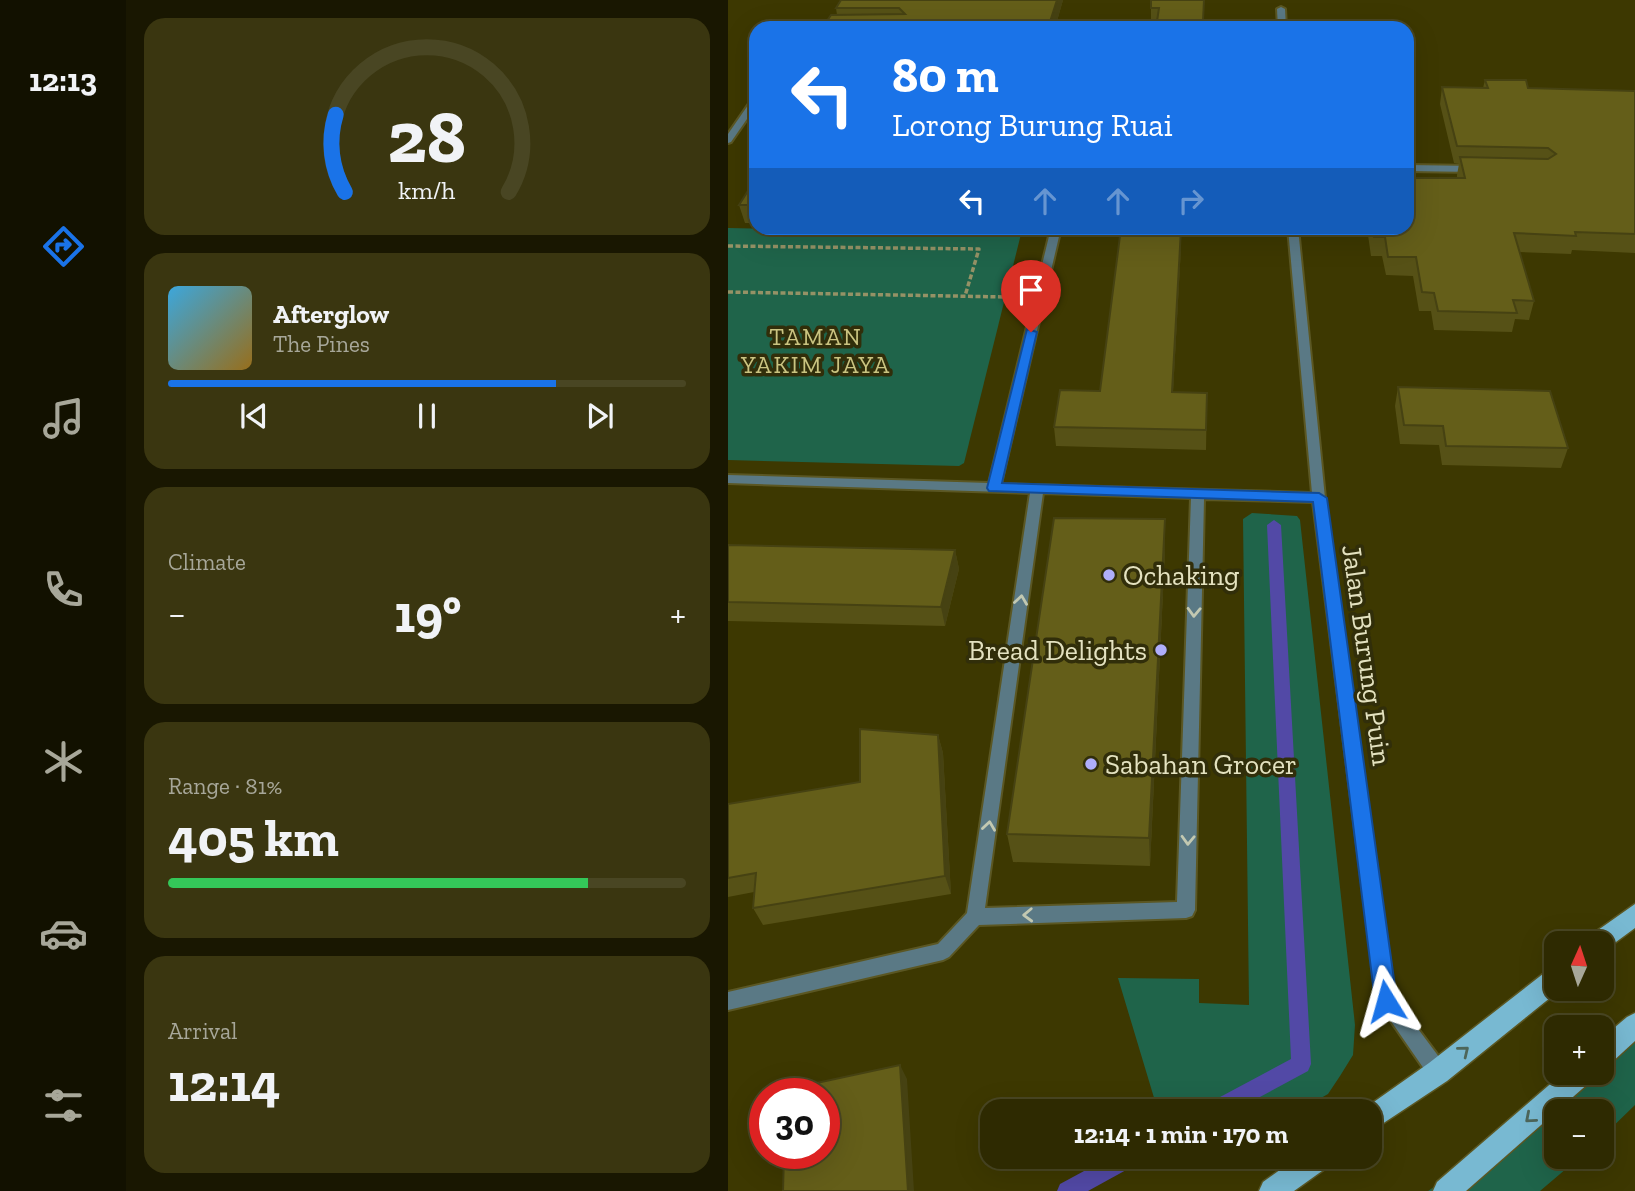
<!DOCTYPE html>
<meta charset="utf-8">
<style>
:root{--surface:#2e2a01;--page:#3a3610;--text:#f1f3f6;--muted:#a7a799;--line:#494623;--accent:#1a73e8}
body{margin:0;font-family:"Zilla Slab",serif;background:var(--page);color:var(--text);height:100vh;display:flex;flex-direction:column;font-size:26px;white-space:nowrap}
*{box-sizing:border-box;margin:0}
p{font-size:23px;color:var(--muted)}
.icon{flex:none;width:38px;height:38px;fill:none;stroke:currentColor;stroke-width:2;stroke-linecap:round;stroke-linejoin:round}
.map{position:relative;flex:1;overflow:hidden}
.drawer{display:flex;flex-direction:column;gap:18px;padding:18px;background:#191701;width:602px}
.drawer>*{flex:none}
.hud{position:absolute;left:21px;top:21px;width:665px;height:214px;border-radius:21px;box-shadow:0 7px 28px #0002,0 0 0 2px var(--line);background:#1a73e8;color:#fff;overflow:hidden}
.needle{width:46px;rotate:3deg}
.buttons{position:absolute;left:816px;top:931px;display:grid;gap:14px}
.buttons a{display:grid;place-items:center;width:70px;height:70px;border-radius:14px;background:var(--surface);box-shadow:0 7px 28px #0002,0 0 0 2px var(--line);font-size:35px}
.speed{position:absolute;left:21px;top:1078px;display:flex;gap:14px;font-size:35px;font-weight:700;text-align:center}
.speed>*{display:grid;place-content:center;width:91px;height:91px;border-radius:50%;background:var(--surface);box-shadow:0 7px 28px #0002,0 0 0 2px var(--line);line-height:1}
.speed .limit{border:10px solid #d22;background:#fff;color:#111}
.pin{position:absolute;display:grid;place-items:center;width:60px;height:60px;color:#fff;margin:-72px -30px;border-radius:50% 50% 50% 0;rotate:-45deg;box-shadow:0 0 7px #0007}
.pin .icon{rotate:45deg}
.me{position:absolute;width:77px;margin:-38px;rotate:352deg;stroke-linejoin:round;filter:drop-shadow(0 0 5px #0008)}
.turn{display:flex;align-items:center;gap:24px;height:147px;padding:0 28px;font-size:32px}
.turn .icon{width:91px;height:91px;stroke-width:2.5}
.turn b{display:block;font-size:49px;line-height:60px}
.lanes{display:flex;align-items:center;height:66px;padding:0 28px;background:#0003;justify-content:center;gap:35px;direction:ltr}
.lanes .off{opacity:.35}
.big{font-size:52px;font-weight:700;line-height:1.1}
.drawer .tile{flex:1;display:flex;flex-direction:column;justify-content:center;gap:10px;min-width:0;padding:0 24px;border-radius:21px;background:var(--page)}
.drawer .dial{align-items:center;gap:0}
.dial svg{height:182px;overflow:visible;fill:none;stroke:var(--line);stroke-width:7;stroke-linecap:round;text-anchor:middle}
.dial text{fill:var(--text);stroke:none}
.song{display:flex;align-items:center;gap:21px}
.cover{width:84px;height:84px;border-radius:10px;background:linear-gradient(135deg,hsl(200 70% 55%),hsl(40 70% 35%))}
.played{height:7px;border-radius:4px;background:linear-gradient(90deg,var(--accent) 75%,var(--line) 75%)}
.keys{display:flex;justify-content:space-around;direction:ltr}
.heat{display:flex;justify-content:space-between;align-items:center;font-size:38px;direction:ltr}
.charge{height:10px;border-radius:5px;background:linear-gradient(90deg,#34c759 81%,var(--line) 0)}
.trip{position:absolute;left:252px;top:1099px;width:402px;height:70px;border-radius:21px;background:var(--surface);box-shadow:0 7px 28px #0002,0 0 0 2px var(--line);font-weight:700;line-height:70px;text-align:center}
main{display:flex;flex:1;min-height:0}
.tabs{display:flex;flex-direction:column;width:126px;justify-content:space-around;align-items:center;background:#121100;color:var(--muted)}
.tabs .icon{width:49px;height:49px}
.tabs .on{color:var(--accent)}
.tabs b{font-size:32px;color:var(--text)}
.map>svg:first-child{display:block}
.green{fill:#1f644a}
.lines{fill:none;stroke-linecap:round;stroke-linejoin:round}
.stream{fill:#5249a6;fill-rule:evenodd}
.minor-casing{stroke:#5b5723;stroke-width:4}
.primary-casing{stroke:#5b5723;stroke-width:3}
.path{stroke:#959266;stroke-width:3.5;stroke-dasharray:5 2.5;stroke-linecap:butt}
.minor{fill:#5a7985;fill-rule:evenodd}
.primary{fill:#78b9d2;fill-rule:evenodd}
.wall{fill:#565116}
.shaded-wall{fill:#464212}
.building{fill:#645e19;stroke:#464212;stroke-width:2}
.oneway{stroke:#c2c8b1}
.oneway2{stroke:#4d665a}
.route{fill:#1a73e8;stroke:#114b97;stroke-width:2}
.poi-dot{fill:#afaefa;stroke:#312e0a;stroke-width:2.5}
.labels{text-anchor:middle;dominant-baseline:central;stroke-width:7;stroke-linejoin:round;paint-order:stroke}
.far-neighbourhood-label{font-size:24px;letter-spacing:2px;fill:#cac481;stroke:#312e0a}
.poi-label{font-size:28px;fill:#e4e2c0;stroke:#312e0a;text-anchor:start}
.street-label{font-size:28px;fill:#e4e2c0;stroke:#312e0a}
</style>
<main>
<nav class="tabs">
<b>12:13</b>
<svg class="icon on" aria-label="directions" viewBox="0 0 24 24"><path d="M12 3l9 9-9 9-9-9zM9 14v-3h6M13 9l2 2-2 2"/></svg>
<svg class="icon" aria-label="music" viewBox="0 0 24 24"><path d="M9 18V5l10-2v13"/><circle cx="6" cy="18" r="3"/><circle cx="16" cy="16" r="3"/></svg>
<svg class="icon" aria-label="phone" viewBox="0 0 24 24"><path d="M5 4h4l2 5-3 2q2 4 5 5l2-3 5 2v4C11 20 4 13 5 4z"/></svg>
<svg class="icon" aria-label="climate" viewBox="0 0 24 24"><path d="M12 3v18M4 7l16 10M4 17L20 7"/></svg>
<svg class="icon" aria-label="car" viewBox="0 0 24 24"><path d="M5 17H2v-5l4-1 3-4h7l3 4 3 1v5h-3M9 17h6M6 11h13"/><circle cx="7" cy="17" r="2"/><circle cx="17" cy="17" r="2"/></svg>
<svg class="icon" aria-label="filters" viewBox="0 0 24 24"><path d="M4 7h16M4 17h16"/><circle cx="9" cy="7" r="2"/><circle cx="15" cy="17" r="2"/></svg>
</nav>
<section class="drawer">
<div class="tile dial"><svg viewBox="0 0 100 80">
<path d="M14 69A42 42 0 1 1 86 69"/>
<path d="M14 69A42 42 0 0 1 10 35" stroke="#1a73e8"/>
<text x="50" y="56" font-size="32" font-weight="700">28</text>
<text x="50" y="72" font-size="11">km/h</text>
</svg></div>
<div class="tile">
<div class="song"><i class="cover"></i><div><b>Afterglow</b><p>The Pines</p></div></div>
<div class="played"></div>
<div class="keys"><svg class="icon" aria-label="previous" viewBox="0 0 24 24"><path d="M18 5L8 12l10 7zM5 5v14"/></svg><svg class="icon" aria-label="pause" viewBox="0 0 24 24"><path d="M8 5v14M16 5v14"/></svg><svg class="icon" aria-label="next" viewBox="0 0 24 24"><path d="M6 5l10 7-10 7zM19 5v14"/></svg></div>
</div>
<div class="tile"><p>Climate</p>
<div class="heat"><a>−</a><b class="big">19°</b><a>+</a></div>
</div>
<div class="tile"><p>Range · 81%</p><b class="big">405 km</b><div class="charge"></div></div>
<div class="tile"><p>Arrival</p><b class="big">12:14</b></div>
</section>
<div class="map">
<svg width="907" height="1191" viewBox="0 0 907 1191">
<rect width="100%" height="100%" fill="#3d3801"/>
<g class="green">
<path d="M0,228L293,234L236,463L231,466L0,460Z"/>
<path d="M524,513L569,516L572,520L627,1025L625,1055L612,1076L600,1094L570,1111H430L390,978L471,979V1003L521,1005L515,519Z"/>
<path d="M907,1041V1105L873,1138V1111H828V1157H852L812,1191H700L834,1099L868,1073H873V1068Z"/>
</g>
<g class="lines">
<g class="stream">
<path d="M546,520L553,525L583,1064L580,1071L506,1111H476L479,1104L563,1059L539,525Z"/>
<path d="M382,1157H412L409,1164L360,1191H329L332,1184Z"/>
</g>
<g class="minor-casing">
<g id="minor">
<path d="M553,7L557,9L558,28H550L549,9Z"/>
<path d="M25,98H28V106L3,142L0,143V134Z"/>
<path d="M679,165L748,166L753,169L748,172L679,171Z"/>
<path d="M323,228H333L273,484L584,493L560,228H570L597,498L667,998L717,1065L720,1072L717,1079L710,1082L703,1079L649,1001L585,502L476,499L467,910L464,916L458,918L251,925L221,957L215,960L0,1010V992L210,944L239,913L302,493L0,483V475L261,483ZM315,493L463,498L449,902L257,908Z"/>
</g>
</g>
<g class="primary-casing">
<g id="primary">
<path d="M907,904V928L873,953V943H860L863,935Z"/>
<path d="M828,967V989H833L719,1081L642,1132V1111H633L701,1063L820,970Z"/>
<path d="M907,1013V1041L882,1064L873,1067V1039L899,1017Z"/>
<path d="M835,1073H865L862,1082L738,1191H705L709,1182Z"/>
<path d="M570,1157H605L601,1166L566,1191H531L535,1182Z"/>
</g>
</g>
<g class="path">
<path d="M0,246L251,249L237,296"/>
<path d="M0,292L279,297"/>
</g>
<use href="#minor" class="minor"/>
<use href="#primary" class="primary"/>
</g>
<g class="wall">
<path d="M335,0L327,28H94L109,15L108,8Z"/>
<path d="M476,0L475,28H428V23H423V8Z"/>
<path d="M757,80L800,88L907,91V253L844,250L843,254L791,252L806,301L801,320L787,319L784,332L706,330L703,311H691L685,276L658,275L654,256H643L639,228H679L729,178V175L731,164L726,163L712,104L714,87L755,88Z"/>
<path d="M28,178V223H17L11,205Z"/>
<path d="M177,228H231V229Z"/>
<path d="M393,228H452L453,247L445,392L479,393L478,450L328,446L326,427L372,391Z"/>
<path d="M670,387L840,448L833,468L714,465L711,445L672,444L667,406Z"/>
<path d="M0,545L227,550L231,569L217,626L0,621Z"/>
<path d="M437,550L422,866L285,862L279,834Z"/>
<path d="M210,735L215,753L223,894L35,925L25,908L26,892L0,897V804L132,782Z"/>
</g>
<g class="shaded-wall">
<path d="M329,0H335L327,28H320Z"/>
<path d="M453,229V247L444,411V392Z"/>
<path d="M437,519V550L422,866L421,838Z"/>
<path d="M227,550L231,569L217,626L213,607Z"/>
<path d="M210,735L215,753L223,894L217,876Z"/>
<path d="M172,1065L179,1079L186,1191H180Z"/>
</g>
<g class="building">
<path d="M113,0H329L320,28H94L103,15L177,14L171,8H108Z"/>
<path d="M423,0H476L475,21H471V28H428L431,8H423Z"/>
<path d="M757,80H798L800,88L907,91V234L847,232L848,236L786,233L806,301L785,300L789,313L710,311L706,293L694,292L688,257H660L657,237H646L644,228H679V178H737L732,157L820,159L828,154L820,148L729,146L714,87L760,88Z"/>
<path d="M28,178V205H11Z"/>
<path d="M393,228H450V229H453L444,392L479,393L478,430L326,427L332,390L372,391Z"/>
<path d="M670,387L822,391L840,448L718,446L715,426L676,425Z"/>
<path d="M326,518L437,519L421,838L279,834Z"/>
<path d="M0,545L227,550L213,607L0,602Z"/>
<path d="M132,729L210,735L217,876L25,908L28,873L0,878V804L132,782Z"/>
<path d="M172,1065L180,1191H55L56,1153H96V1094H56V1090Z"/>
</g>
<defs><path id="oneway-chevron" d="M-2-3.5L2.5 0L-2 3.5" fill="none" stroke-width="1.6" stroke-linecap="round" stroke-linejoin="round" transform="scale(1.75)"/></defs>
<g class="oneway">
<use href="#oneway-chevron" transform="translate(293 600) rotate(-82)"/>
<use href="#oneway-chevron" transform="translate(466 612) rotate(92)"/>
<use href="#oneway-chevron" transform="translate(261 826) rotate(-82)"/>
<use href="#oneway-chevron" transform="translate(460 840) rotate(92)"/>
<use href="#oneway-chevron" transform="translate(300 915) rotate(178)"/>
</g>
<g class="oneway2">
<use href="#oneway-chevron" transform="translate(736 1051) rotate(-39)"/>
<use href="#oneway-chevron" transform="translate(802 1118) rotate(139)"/>
</g>
<path class="route" d="M299,329L309,332L274,483L591,493L599,498L669,1001L666,1009L658,1012L650,1009L647,1001L585,502L261,491L259,488Z"/>
<g class="poi-dot">
<circle cx="381" cy="575" r="7"/>
<circle cx="433" cy="650" r="7"/>
<circle cx="363" cy="764" r="7"/>
</g>
<g class="labels">
<g class="far-neighbourhood-label">
<text x="88" y="336">TAMAN<tspan x="88" dy="28">YAKIM JAYA</tspan></text>
</g>
<g class="poi-label">
<text x="395" y="575">Ochaking</text>
<text x="419" y="650" text-anchor="end">Bread Delights</text>
<text x="377" y="764">Sabahan Grocer</text>
</g>
<g class="street-label">
<text transform="translate(639 655) rotate(82)">Jalan Burung Puin</text>
</g>
</g>
</svg>
<div class="buttons">
<a><svg class="needle" viewBox="-14 -14 28 28"><path d="M0-13l5 13h-10z" fill="#e53935"/><path d="M0 13l5-13h-10z" fill="#a7a799"/></svg></a>
<a>+</a>
<a>−</a>
</div>
<div class="speed"><div class="limit">30</div></div>
<div class="pin" style="left:303px;top:332px;background:#d93025"><svg class="icon" aria-label="arrive" viewBox="0 0 24 24"><path d="M6 21V4h12l-3 4 3 4H6"/></svg></div>
<svg class="me" style="left:658px;top:1001px" viewBox="-20 -20 40 40"><path d="M0-17L14 15 0 8-14 15z" fill="#1a73e8" stroke="#fff" stroke-width="4"/></svg>
<div class="trip">12:14 · 1 min · 170 m</div>
<div class="hud">
<div class="turn"><svg class="icon" aria-label="left" viewBox="0 0 24 24"><path d="M17 20v-9H6M10 6l-5 5 5 5"/></svg><div><b>80 m</b>Lorong Burung Ruai</div></div>
<div class="lanes"><svg class="icon" aria-label="left" viewBox="0 0 24 24"><path d="M17 20v-9H6M10 6l-5 5 5 5"/></svg><svg class="icon off" aria-label="ahead" viewBox="0 0 24 24"><path d="M12 20V5M6 11l6-6 6 6"/></svg><svg class="icon off" aria-label="ahead" viewBox="0 0 24 24"><path d="M12 20V5M6 11l6-6 6 6"/></svg><svg class="icon off" aria-label="right" viewBox="0 0 24 24"><path d="M7 20v-9h11M14 6l5 5-5 5"/></svg></div>
</div>
</div>
</main>
